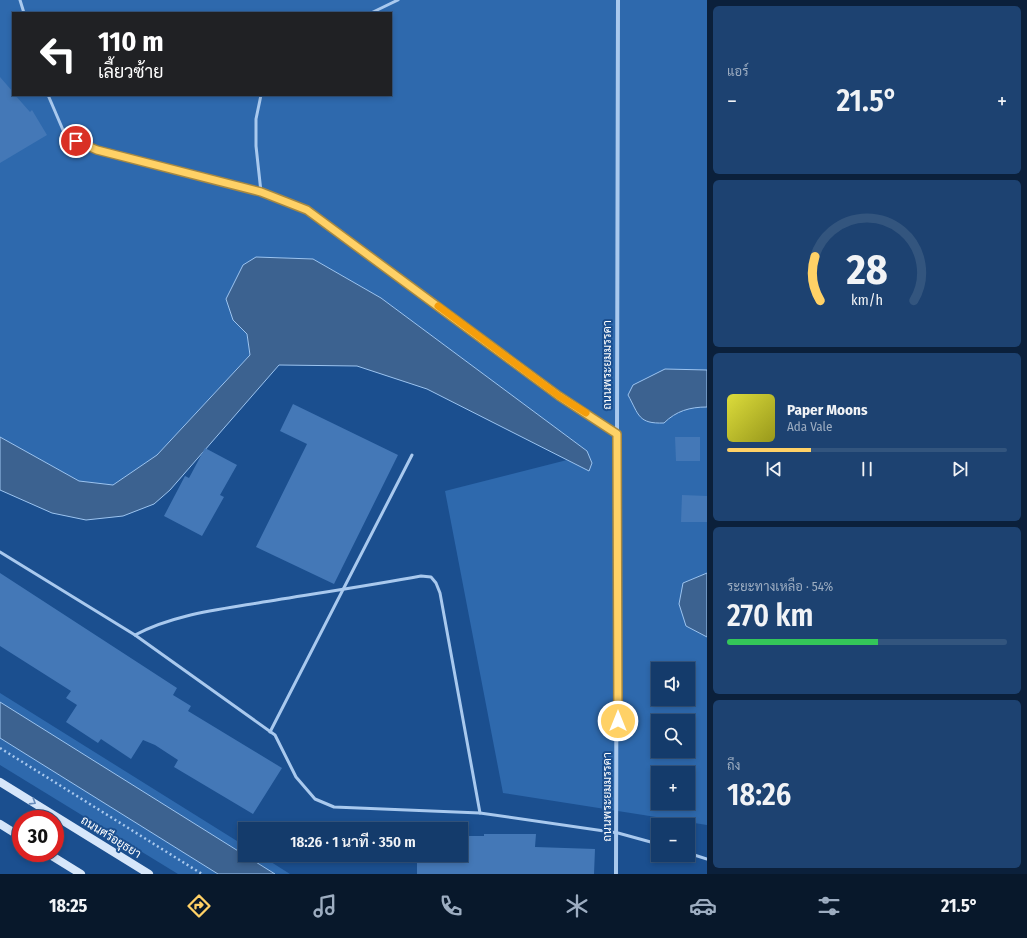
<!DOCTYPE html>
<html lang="th">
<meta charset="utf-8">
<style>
:root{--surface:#143b6b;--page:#1d4271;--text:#f1f3f6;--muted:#9dadc1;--line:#33557e;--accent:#ffd166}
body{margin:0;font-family:"Fira Sans Condensed",Sarabun,sans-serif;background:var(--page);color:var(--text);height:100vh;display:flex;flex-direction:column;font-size:15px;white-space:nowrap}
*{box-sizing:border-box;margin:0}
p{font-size:13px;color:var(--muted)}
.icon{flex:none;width:22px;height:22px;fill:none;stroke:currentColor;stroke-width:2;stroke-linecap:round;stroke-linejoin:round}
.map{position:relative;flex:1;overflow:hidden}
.drawer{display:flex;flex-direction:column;gap:6px;padding:6px;background:#0b203b;width:320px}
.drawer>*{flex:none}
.guide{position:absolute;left:12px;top:12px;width:380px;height:84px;border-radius:0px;box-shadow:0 2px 6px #0003,0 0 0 1px var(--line);background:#202124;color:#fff;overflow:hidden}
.controls{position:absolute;left:651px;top:662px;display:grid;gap:8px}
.controls a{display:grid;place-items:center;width:44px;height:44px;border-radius:0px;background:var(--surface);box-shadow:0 2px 6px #0003,0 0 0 1px var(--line);font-size:20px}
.speed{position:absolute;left:12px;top:810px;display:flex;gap:8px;font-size:20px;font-weight:700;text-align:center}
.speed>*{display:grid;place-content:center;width:52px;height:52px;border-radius:50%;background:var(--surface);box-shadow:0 2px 6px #0003,0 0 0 1px var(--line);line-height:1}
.speed .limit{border:6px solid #d22;background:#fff;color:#111}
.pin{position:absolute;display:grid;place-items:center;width:34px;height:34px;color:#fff;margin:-17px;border:2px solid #fff;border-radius:50%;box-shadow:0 1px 4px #0007}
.me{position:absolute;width:44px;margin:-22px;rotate:0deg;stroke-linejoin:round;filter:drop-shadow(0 0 3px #0008)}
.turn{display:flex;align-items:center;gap:14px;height:84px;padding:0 20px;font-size:18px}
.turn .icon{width:52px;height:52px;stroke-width:2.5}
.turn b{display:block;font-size:28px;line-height:34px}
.big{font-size:30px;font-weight:600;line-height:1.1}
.drawer .tile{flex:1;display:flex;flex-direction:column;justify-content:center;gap:6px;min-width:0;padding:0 14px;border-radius:6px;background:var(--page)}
.drawer .dial{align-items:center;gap:0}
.dial svg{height:104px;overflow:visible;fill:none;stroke:var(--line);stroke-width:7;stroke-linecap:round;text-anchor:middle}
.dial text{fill:var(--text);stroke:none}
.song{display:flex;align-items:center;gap:12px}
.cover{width:48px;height:48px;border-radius:6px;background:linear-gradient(135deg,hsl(60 70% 55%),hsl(60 70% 35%))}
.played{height:4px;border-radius:2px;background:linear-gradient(90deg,var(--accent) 30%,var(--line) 30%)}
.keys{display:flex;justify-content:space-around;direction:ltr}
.heat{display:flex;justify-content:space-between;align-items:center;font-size:22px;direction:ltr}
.charge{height:6px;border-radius:3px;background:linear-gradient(90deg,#34c759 54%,var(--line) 0)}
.trip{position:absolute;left:238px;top:822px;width:230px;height:40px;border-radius:0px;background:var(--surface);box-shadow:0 2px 6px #0003,0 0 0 1px var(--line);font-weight:600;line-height:40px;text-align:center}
.tab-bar{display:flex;height:64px;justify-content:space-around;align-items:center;background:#08182b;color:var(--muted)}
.tab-bar .icon{width:28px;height:28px}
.tab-bar .current{color:var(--accent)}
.tab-bar b{font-size:18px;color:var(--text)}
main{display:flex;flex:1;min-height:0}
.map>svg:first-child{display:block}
.green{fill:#2e69ad;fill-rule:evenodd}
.water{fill:#3c6290;stroke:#9cc4f0}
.building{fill:#4478b7}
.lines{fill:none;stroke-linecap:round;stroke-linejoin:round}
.path{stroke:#a9c9ee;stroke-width:2.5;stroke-dasharray:2 3;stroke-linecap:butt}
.lane{stroke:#a9c9ee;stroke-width:3}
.street{stroke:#a9c9ee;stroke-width:4}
.secondary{stroke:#d6e6fa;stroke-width:8}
.oneway{stroke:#668bba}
.route-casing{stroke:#a68842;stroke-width:10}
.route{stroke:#ffd166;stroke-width:7}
.slow{stroke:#f59e0b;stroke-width:7}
.labels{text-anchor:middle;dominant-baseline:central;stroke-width:4;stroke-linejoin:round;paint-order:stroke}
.street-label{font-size:12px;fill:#fff;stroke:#1b4f8f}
</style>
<main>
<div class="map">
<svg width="707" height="874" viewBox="0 0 707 874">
<rect width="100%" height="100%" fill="#1b4f8f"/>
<g class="green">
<path d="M0,0H707V573L683,583L686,626L707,637V825L503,793L445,491L567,460L589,471L592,463L587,451L381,298L313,259L256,257L233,320L247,334L250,355L157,455L113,485L79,481L0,437ZM13,13H391V95H13ZM658,669H688V699H658ZM658,721H688V751H658ZM658,773H688V803H658Z"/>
<path d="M0,693L245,846V855H260L290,874H275L0,702Z"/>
<path d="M0,738L218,874H178L0,765Z"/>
</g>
<g class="water">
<path d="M256,257L313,259L381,298L587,451L592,463L589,471L427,389L357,366L279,365L170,490L154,504L123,516L86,520L52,513L0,490V437L79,481L113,485L157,455L250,355L247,334L233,320L226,299L243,265Z"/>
<path d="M665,369L707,370V407C690,407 676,411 664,423C638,424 639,415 628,395L633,385Z"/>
<path d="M707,573V637L686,626L679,604L683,583Z"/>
<path d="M0,702L275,874H218L0,738Z"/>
</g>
<g class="building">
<path d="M0,77L13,92V95H15L30,112L32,110L47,135L0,163Z"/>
<path d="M293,404L398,455L334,584L256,547L307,444L280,431Z"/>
<path d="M675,437H700V461H676Z"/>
<path d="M205,448L237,465L220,495L224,497L202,536L164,516L185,476L189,478Z"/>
<path d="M682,495L707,496V522H681Z"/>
<path d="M0,573L177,688L173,695L191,706L188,711L282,768L253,814L174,767L178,760L155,745L143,740L131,759L101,739L98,743L66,722L77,705L66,698L71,691L0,646Z"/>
<path d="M484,834H536L535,847L595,849L594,874H417V855H461V836H484Z"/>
</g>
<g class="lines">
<path class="path" d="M0,748L202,874"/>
<g class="lane">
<path d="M20,0L24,13"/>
<path d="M371,13L398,0"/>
<path d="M48,95L66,137L97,150L261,192L307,210L559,396L617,434"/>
<path d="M261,192L256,146V119L261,95"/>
<path d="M0,552L135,635L275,735L296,777L315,799L334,807L480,813L618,833L658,844"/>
<path d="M135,635C172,615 216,610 258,603C312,594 367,586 421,576L431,577L436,583L440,593L480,813"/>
<path d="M270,732L412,455"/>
<path d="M688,853L707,859"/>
</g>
<path class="street" d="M616,874L618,0"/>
<g class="secondary">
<path d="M0,782L149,874"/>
<path d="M0,824L21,837"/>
<path d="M47,853L81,874"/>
</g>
</g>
<defs><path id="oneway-chevron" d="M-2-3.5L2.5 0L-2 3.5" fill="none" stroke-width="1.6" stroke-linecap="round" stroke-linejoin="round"/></defs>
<use class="oneway" href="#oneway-chevron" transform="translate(33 802) rotate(32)"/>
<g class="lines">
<g class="route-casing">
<path id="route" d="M76,141L97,150L261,192L307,210L559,396L617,434L618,721"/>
</g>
<use href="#route" class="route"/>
<path class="slow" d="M438,306L559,396L586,413"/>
</g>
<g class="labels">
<g class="street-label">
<text transform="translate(607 365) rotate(-90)">ถนนพระยมมรรคา</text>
<text transform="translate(607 797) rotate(-90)">ถนนพระยมมรรคา</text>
<text transform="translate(111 837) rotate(32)">ถนนศรีอยุธยา</text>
</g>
</g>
</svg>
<div class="controls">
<a><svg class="icon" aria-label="sound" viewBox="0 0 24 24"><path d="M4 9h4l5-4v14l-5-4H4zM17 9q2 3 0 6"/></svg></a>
<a><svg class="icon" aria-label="search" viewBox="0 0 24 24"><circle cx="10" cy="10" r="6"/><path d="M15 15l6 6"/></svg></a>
<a>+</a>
<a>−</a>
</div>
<div class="speed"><div class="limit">30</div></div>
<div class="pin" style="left:76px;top:141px;background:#d93025"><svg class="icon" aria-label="arrive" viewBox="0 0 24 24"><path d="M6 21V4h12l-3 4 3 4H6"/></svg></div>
<svg class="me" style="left:618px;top:721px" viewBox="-20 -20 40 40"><circle r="17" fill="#ffd166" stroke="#fff" stroke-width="3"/><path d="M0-11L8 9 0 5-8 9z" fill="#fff"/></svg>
<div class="trip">18:26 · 1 นาที · 350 m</div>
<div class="guide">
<div class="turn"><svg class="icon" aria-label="left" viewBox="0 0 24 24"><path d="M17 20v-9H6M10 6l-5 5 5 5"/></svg><div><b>110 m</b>เลี้ยวซ้าย</div></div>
</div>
</div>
<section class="drawer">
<div class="tile"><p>แอร์</p>
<div class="heat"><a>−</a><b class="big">21.5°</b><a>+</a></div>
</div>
<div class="tile dial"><svg viewBox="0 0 100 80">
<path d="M14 69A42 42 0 1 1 86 69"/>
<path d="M14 69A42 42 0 0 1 10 35" stroke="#ffd166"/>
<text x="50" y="56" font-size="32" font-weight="700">28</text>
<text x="50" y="72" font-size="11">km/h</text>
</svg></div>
<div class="tile">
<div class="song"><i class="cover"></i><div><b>Paper Moons</b><p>Ada Vale</p></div></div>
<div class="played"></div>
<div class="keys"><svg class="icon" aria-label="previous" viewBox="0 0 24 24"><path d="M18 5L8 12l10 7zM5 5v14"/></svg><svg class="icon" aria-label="pause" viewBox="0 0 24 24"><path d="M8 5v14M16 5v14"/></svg><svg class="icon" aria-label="next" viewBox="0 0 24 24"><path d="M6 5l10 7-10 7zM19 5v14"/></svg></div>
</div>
<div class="tile"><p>ระยะทางเหลือ · 54%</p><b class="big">270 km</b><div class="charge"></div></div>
<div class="tile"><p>ถึง</p><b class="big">18:26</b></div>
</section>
</main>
<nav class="tab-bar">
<b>18:25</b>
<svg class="icon current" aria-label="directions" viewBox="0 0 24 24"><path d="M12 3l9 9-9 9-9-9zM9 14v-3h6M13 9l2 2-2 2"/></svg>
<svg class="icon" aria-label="music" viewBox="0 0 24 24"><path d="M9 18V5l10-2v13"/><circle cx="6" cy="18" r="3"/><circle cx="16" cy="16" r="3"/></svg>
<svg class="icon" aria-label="phone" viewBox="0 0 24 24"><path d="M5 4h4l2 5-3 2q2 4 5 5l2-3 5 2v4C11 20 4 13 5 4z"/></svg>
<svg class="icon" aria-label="climate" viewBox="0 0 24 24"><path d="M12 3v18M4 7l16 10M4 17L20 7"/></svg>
<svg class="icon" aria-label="car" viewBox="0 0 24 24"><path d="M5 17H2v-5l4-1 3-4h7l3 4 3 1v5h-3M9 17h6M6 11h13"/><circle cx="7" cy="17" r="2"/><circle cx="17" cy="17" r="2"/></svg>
<svg class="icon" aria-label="filters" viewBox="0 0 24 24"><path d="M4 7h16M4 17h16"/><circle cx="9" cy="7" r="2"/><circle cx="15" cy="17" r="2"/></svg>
<b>21.5°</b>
</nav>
